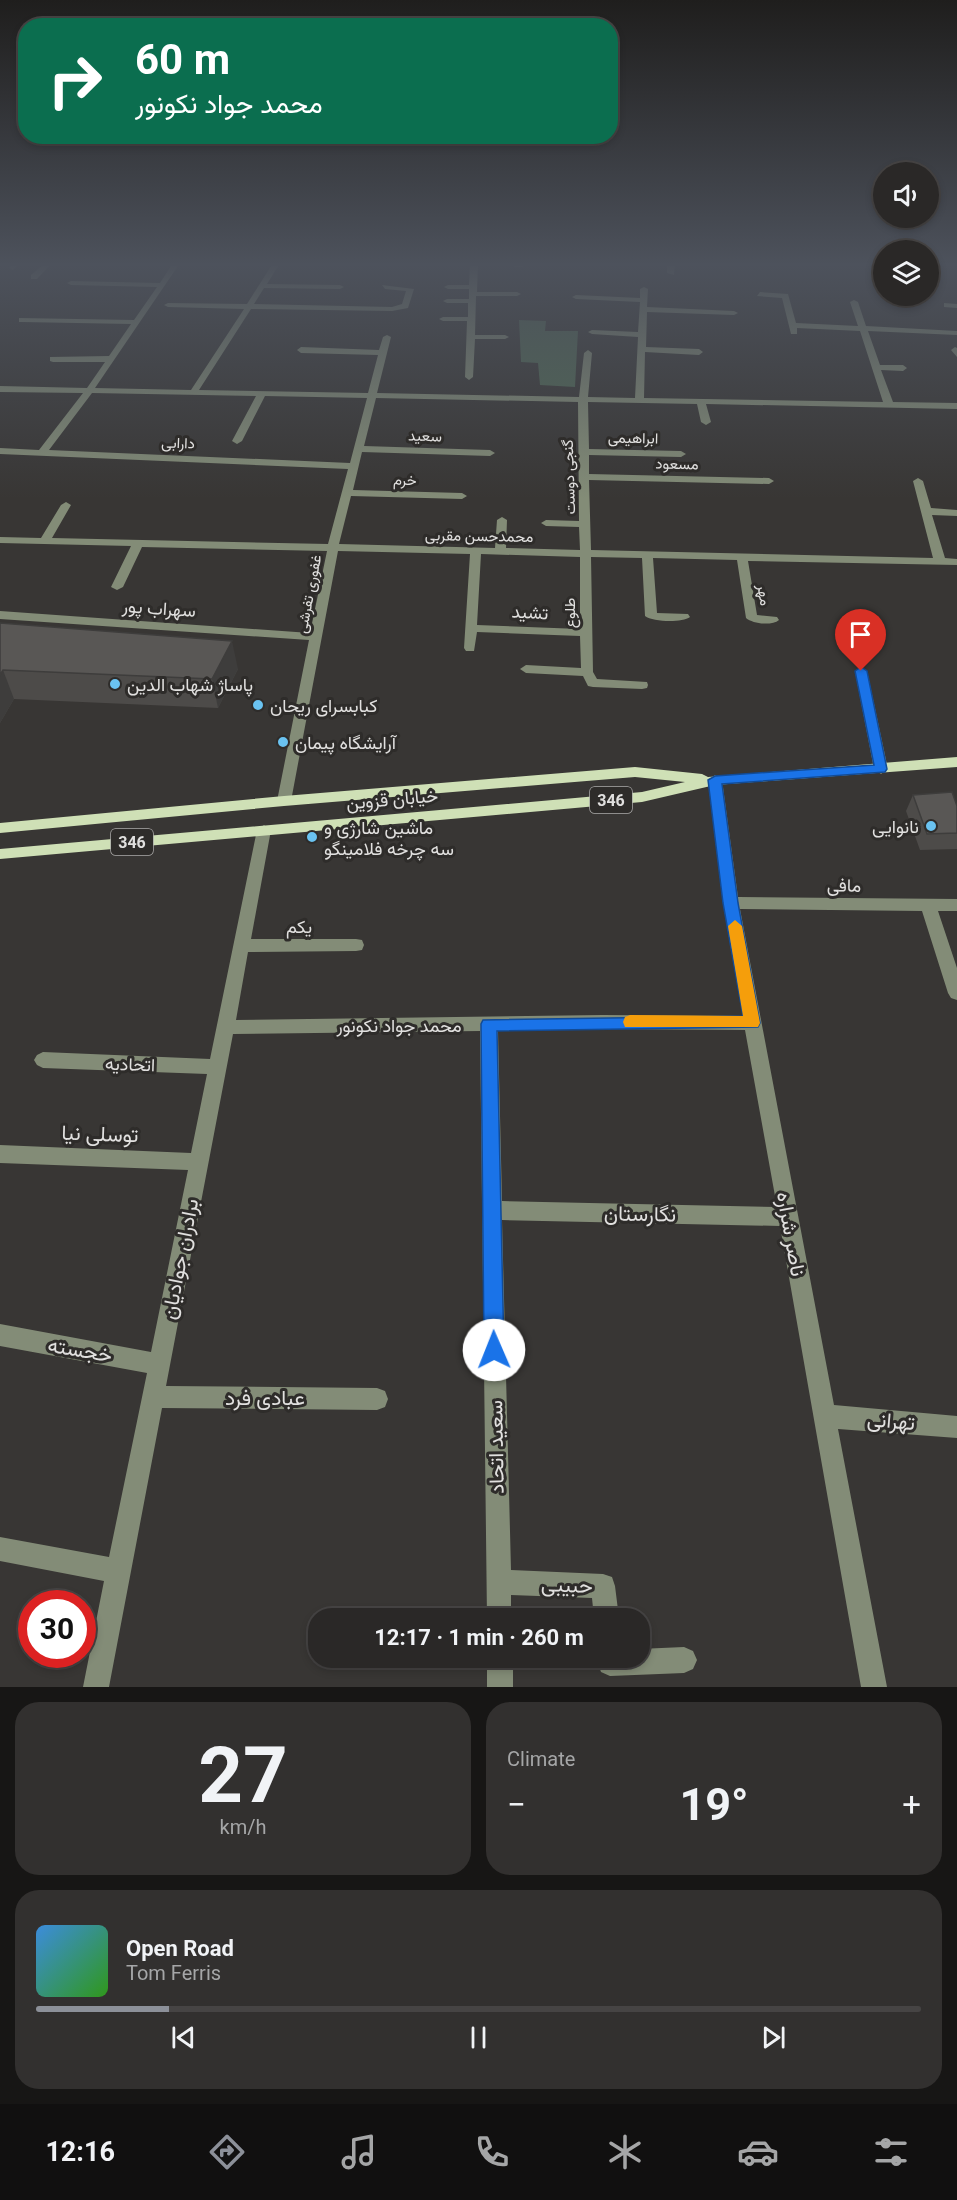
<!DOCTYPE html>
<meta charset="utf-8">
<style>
:root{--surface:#2a2827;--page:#32302f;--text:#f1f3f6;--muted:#a5a6a7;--line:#464444;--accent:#8c9099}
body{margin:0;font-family:Roboto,Vazirmatn,sans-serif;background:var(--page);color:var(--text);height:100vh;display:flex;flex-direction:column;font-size:22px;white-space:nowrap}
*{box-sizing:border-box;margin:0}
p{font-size:20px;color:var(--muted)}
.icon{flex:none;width:33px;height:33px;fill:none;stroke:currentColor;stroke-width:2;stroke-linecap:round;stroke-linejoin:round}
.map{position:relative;height:1687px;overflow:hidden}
.details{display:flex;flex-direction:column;gap:15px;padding:15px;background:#171615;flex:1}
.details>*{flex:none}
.banner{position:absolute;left:18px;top:18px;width:600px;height:126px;border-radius:24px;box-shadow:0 3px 9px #0003,0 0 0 2px var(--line);background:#0b6e4f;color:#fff;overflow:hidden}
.fabs{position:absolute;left:873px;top:162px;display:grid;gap:12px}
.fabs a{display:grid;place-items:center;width:66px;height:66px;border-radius:50%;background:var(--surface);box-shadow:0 3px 9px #0003,0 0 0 2px var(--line);font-size:30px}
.speed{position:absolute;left:18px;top:1590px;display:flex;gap:12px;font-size:30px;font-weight:700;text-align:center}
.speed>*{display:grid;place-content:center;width:78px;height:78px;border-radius:50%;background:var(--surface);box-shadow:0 3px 9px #0003,0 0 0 2px var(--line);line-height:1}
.speed .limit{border:9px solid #d22;background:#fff;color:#111}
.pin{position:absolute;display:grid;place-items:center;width:51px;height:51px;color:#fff;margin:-62px -26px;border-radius:50% 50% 50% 0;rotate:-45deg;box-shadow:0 0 6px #0007}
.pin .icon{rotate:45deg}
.me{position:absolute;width:66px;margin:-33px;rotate:359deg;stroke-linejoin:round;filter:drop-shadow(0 0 4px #0008)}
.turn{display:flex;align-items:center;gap:21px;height:126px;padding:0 18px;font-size:27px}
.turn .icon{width:78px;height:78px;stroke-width:2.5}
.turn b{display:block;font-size:42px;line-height:51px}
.big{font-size:45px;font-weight:700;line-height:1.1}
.details .widget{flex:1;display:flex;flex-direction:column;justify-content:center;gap:9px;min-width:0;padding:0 21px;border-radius:24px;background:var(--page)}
.details .dial{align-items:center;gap:0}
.dial b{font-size:78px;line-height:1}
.song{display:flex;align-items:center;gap:18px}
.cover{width:72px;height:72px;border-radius:9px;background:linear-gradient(135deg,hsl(210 70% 55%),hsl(110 70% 35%))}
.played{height:6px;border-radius:3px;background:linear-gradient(90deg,var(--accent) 15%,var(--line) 15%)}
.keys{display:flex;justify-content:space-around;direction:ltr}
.heat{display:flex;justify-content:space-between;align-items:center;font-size:33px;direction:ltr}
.details .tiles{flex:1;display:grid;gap:15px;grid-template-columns:1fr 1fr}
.widget:last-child{grid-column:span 2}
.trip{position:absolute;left:308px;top:1608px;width:342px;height:60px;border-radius:24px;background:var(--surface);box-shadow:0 3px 9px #0003,0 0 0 2px var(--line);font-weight:700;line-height:60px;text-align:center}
.dock{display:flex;height:96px;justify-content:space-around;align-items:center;background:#111010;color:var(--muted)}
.dock .icon{width:42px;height:42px}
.dock .on{color:var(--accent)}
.dock b{font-size:27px;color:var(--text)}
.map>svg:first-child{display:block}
.green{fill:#506954}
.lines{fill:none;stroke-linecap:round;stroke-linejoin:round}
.minor{fill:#838c77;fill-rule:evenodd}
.major{fill:#cfe0b6;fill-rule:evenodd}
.wall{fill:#4d4b49}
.shaded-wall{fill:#3e3d3c}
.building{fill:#595755;stroke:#3e3d3c;stroke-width:1.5}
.route{fill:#1a73e8;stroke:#114b97;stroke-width:1.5}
.slow{fill:#f59e0b}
.poi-dot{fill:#6ac3f1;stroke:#2e2c2a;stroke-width:2}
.labels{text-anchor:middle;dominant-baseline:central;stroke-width:6;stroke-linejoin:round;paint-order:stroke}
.far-street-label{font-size:15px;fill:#e1e0df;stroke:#2e2c2a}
.shield{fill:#2e2c2a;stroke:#abaaa9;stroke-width:1.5}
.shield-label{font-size:16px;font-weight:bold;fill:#e1e0df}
.street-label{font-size:18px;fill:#e1e0df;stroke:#2e2c2a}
.poi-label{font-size:18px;fill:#e1e0df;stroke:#2e2c2a;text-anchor:start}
.near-street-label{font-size:21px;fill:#e1e0df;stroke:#2e2c2a}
</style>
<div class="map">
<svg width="957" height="1687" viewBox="0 0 957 1687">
<rect width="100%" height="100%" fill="#383634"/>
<path class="green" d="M519,320L546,321L545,331H578L575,387L540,385L538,363L521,362Z"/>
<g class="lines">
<g class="minor">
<path d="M13,263H20L13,270L9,268Z"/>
<path d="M45,263H52L37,279H31V275Z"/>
<path d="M173,263H180L95,388L191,390L244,309L168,307L164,305L168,303L247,304L273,263H280L267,284L340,285L344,287L340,289L264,288L254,304L392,307L402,304L406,291L385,289L382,285L414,289L408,308L392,311L251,309L199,390L368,393L378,355L301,353L297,350L301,347L379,350L383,337L387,335L391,337L377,393L579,397L584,353L588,350L592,353L588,397L635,398L638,337L592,334L588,332L592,330L638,332L640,302L576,299L572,297L576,295L640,298V289L644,287L648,289L647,307L734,311L738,313L734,315L647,312L646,347L699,349L703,352L699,355L645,352L644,398L883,402L860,331L797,328V334H791L782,298L757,296L760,292L788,294L796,323L858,326L850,302L854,300L858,302L866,326L957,331V335L868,331L880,365H903L907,368L903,371L881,370L893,402L957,403V409L706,404L711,422L706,425L701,422L697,404L588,402L589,449L681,451L686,454L681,457L589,455V474L769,478L774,481L769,484L589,480L591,550L933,558L913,481L918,478L923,481L931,508L957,510V516L932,515L945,558L957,559V565L748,561L757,615L777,617L779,620C772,626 753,624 746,618L737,560L653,558L657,613L688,614L690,617C682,623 653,622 645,616L642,558L591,557L593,672L597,679L647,682L648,685L647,688L642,689L593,687L588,686L583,676L526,673L520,669L526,665L581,668L580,636L477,632L474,651H466L464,648L470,554L338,551L291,801L289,805H279L277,801L309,640L0,619V611L310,633L327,551L142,547L123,587L117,590L111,587L131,546L0,543V537L41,538L61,505L66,502L71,505L52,538L328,544L348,469L0,454V448L39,450L83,393L0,392V386L87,388L105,362H53L50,361V357L109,356L131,324L22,322H19V318L134,320L157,287L71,285L67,283L71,281L160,283ZM92,393L256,396L232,441L237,444L242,441L265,396L367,398L350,463L49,450ZM376,398L578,402L579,521L546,520L541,523L546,526L579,527L580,550L506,548L507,520L502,517L497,520L495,548L339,544L351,496L462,499L467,496L462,493L353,490L362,452L490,456L495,453L490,450L364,446ZM481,554L580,557V629L477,625Z"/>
<path d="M470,263H478L477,292H517L521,294L517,296H476L475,335H505L509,337L505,339H475L473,377L469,380L465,377L467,321H443L439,319L443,317H468V303H447L443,301L447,299H469V289H448L444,287L448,285H469Z"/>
<path d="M479,263H522L525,265L521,267Z"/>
<path d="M667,263H675L674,275L667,273Z"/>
<path d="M944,303L957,304V308L944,307Z"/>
<path d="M955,347L957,348V357L951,350Z"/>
<path d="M861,667L867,671L888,769L881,774L874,769L855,671Z"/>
<path d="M715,775L722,780L738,897L957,899V911H938L957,968V1000L951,998L948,993L922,911L740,909L834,1405L957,1416V1438L838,1429L887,1687H861L780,1226L502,1220L511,1570L603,1574L612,1577L615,1586L619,1618H594L592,1598L511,1595V1618H487L480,1031L233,1034L166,1386L377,1388L385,1391L388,1399L385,1407L377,1410L162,1408L109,1687H83L104,1581L0,1561V1537L109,1557L147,1373L0,1346V1324L151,1352L188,1170L0,1163V1145L191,1153L207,1074L43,1068L37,1065L34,1060L37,1055L43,1052L210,1059L257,830L264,825L271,830L251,939H356L362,940L364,945L362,950L356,951L248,952L236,1020L603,1015L743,1016L723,903L708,780ZM603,1029L745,1030L777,1207L502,1201L498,1031Z"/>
<path d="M684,1647L693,1651L697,1660L693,1669L684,1673L610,1676L601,1672L596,1658H639V1649Z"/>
<rect x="487" y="1658" width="26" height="29"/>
</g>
<path class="major" d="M957,757V767L715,785L642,802L0,859V849L642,792L685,782L635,777L284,806L0,833V823L284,796L635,767L702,774L708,777Z"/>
</g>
<g class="wall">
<path d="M0,623L238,669L218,708L14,699L0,723Z"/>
<path d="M913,795L957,833V849L920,850L906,811Z"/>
</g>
<g class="shaded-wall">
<path d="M232,641L238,669L218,708L212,679Z"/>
<path d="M3,670L14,699L0,723V675Z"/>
</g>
<g class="building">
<path d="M0,623L232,641L212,679L3,670L0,675Z"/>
<path d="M952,792L957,806V833L927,834L913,795Z"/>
</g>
<linearGradient id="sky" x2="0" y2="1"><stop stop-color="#1f1e1d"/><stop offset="0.53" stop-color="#4d525c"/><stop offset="1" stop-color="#4d525c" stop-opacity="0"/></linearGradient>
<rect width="957" height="499" fill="url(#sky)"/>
<path class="route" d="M861,667L867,671L887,769L885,772L722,784L738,903L760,1023L758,1027L497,1031L504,1350L501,1357L494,1359L487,1357L484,1350L481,1024L483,1020L743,1016L723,903L708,780L715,776L874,765L855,671Z"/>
<path class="slow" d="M735,920L742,926L760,1023L758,1027H625L623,1022L625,1017L630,1015L743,1016L728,926Z"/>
<g class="poi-dot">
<circle cx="115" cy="684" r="6"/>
<circle cx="258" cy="705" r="6"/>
<circle cx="283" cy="742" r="6"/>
<circle cx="931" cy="826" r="6"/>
<circle cx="312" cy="837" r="6"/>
</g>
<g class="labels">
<g class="far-street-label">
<text transform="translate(425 436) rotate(2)">سعید</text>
<text transform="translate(633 438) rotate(1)">ابراهیمی</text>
<text transform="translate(178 443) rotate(2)">دارابی</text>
<text transform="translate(677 464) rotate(1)">مسعود</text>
<text transform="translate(569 477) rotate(-92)">گنجی دوست</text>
<text transform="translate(405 480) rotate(2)">خرم</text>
<text transform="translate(479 536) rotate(1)">محمدحسن مقربی</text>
<text transform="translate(309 594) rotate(-79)">غفوری تفرشی</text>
<text transform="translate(764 595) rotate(81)">مهر</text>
<text transform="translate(570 613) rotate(-90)">طلوع</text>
</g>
<g class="shield">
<rect x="590" y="787" width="42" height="26" rx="4.5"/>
<rect x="111" y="829" width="42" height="26" rx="4.5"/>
</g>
<g class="shield-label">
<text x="611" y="800">346</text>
<text x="132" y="842">346</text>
</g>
<g class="street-label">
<text transform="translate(159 608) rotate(4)">سهراب پور</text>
<text transform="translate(530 612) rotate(3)">تشید</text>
<text transform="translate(392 799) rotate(-5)">خیابان قزوین</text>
<text transform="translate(844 885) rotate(1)">مافی</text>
<text x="299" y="926">یکم</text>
<text x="399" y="1025">محمد جواد نکونور</text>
<text transform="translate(130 1064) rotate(2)">اتحادیه</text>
</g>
<g class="poi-label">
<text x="127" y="684">پاساژ شهاب الدین</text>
<text x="270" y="705">کبابسرای ریحان</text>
<text x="295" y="742">آرایشگاه پیمان</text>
<text x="919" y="826" text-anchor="end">نانوایی</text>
<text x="324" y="827">ماشین شارژی و<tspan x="324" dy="21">سه چرخه فلامینگو</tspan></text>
</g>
<g class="near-street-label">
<text transform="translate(100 1134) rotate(2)">توسلی نیا</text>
<text transform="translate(640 1214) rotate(1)">نگارستان</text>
<text transform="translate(791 1234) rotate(80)">ناصر شراره</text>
<text transform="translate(180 1259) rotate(-79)">برادران جوادیان</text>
<text transform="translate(80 1350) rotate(10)">خجسته</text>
<text x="265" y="1398">عبادی فرد</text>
<text transform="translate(891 1421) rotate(5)">تهرانی</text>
<text transform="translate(496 1447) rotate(-91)">سعید اتحاد</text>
<text transform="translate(567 1585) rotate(2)">حبیبی</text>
</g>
</g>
</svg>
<div class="fabs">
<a><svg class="icon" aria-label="sound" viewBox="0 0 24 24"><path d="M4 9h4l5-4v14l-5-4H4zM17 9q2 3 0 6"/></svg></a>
<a><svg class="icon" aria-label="layers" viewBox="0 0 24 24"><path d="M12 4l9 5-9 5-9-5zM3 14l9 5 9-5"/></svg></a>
</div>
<div class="speed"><div class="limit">30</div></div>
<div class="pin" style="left:861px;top:671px;background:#d93025"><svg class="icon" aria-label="arrive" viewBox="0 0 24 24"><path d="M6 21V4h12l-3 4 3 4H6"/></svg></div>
<svg class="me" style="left:494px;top:1350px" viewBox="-20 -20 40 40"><circle r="19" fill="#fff"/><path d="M0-13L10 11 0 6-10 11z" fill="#1a73e8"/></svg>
<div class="trip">12:17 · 1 min · 260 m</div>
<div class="banner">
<div class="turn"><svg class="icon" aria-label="right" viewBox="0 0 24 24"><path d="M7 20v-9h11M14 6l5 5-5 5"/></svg><div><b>60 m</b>محمد جواد نکونور</div></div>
</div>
</div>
<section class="details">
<div class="tiles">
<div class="widget dial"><b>27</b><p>km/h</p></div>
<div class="widget"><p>Climate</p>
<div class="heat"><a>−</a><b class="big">19°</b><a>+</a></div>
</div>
<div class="widget">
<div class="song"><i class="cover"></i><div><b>Open Road</b><p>Tom Ferris</p></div></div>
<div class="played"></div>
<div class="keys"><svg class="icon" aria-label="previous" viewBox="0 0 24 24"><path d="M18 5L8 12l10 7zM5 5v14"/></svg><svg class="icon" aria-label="pause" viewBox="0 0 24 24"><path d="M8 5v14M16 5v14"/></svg><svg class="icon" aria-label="next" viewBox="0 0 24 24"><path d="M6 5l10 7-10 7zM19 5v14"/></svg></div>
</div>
</div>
</section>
<nav class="dock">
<b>12:16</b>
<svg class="icon on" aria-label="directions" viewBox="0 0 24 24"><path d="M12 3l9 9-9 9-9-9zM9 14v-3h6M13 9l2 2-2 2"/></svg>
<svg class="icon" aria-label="music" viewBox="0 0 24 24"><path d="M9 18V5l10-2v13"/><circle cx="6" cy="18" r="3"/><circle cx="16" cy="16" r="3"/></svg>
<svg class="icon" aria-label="phone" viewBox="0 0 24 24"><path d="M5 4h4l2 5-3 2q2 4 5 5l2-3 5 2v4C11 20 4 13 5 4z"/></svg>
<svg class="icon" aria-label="climate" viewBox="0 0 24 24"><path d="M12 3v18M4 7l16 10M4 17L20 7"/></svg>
<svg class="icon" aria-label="car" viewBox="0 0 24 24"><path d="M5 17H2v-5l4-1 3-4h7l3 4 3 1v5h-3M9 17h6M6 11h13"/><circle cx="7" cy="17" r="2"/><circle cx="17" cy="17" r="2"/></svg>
<svg class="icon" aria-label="filters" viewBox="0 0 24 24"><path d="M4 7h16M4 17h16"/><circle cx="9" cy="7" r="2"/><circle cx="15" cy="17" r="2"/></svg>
</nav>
